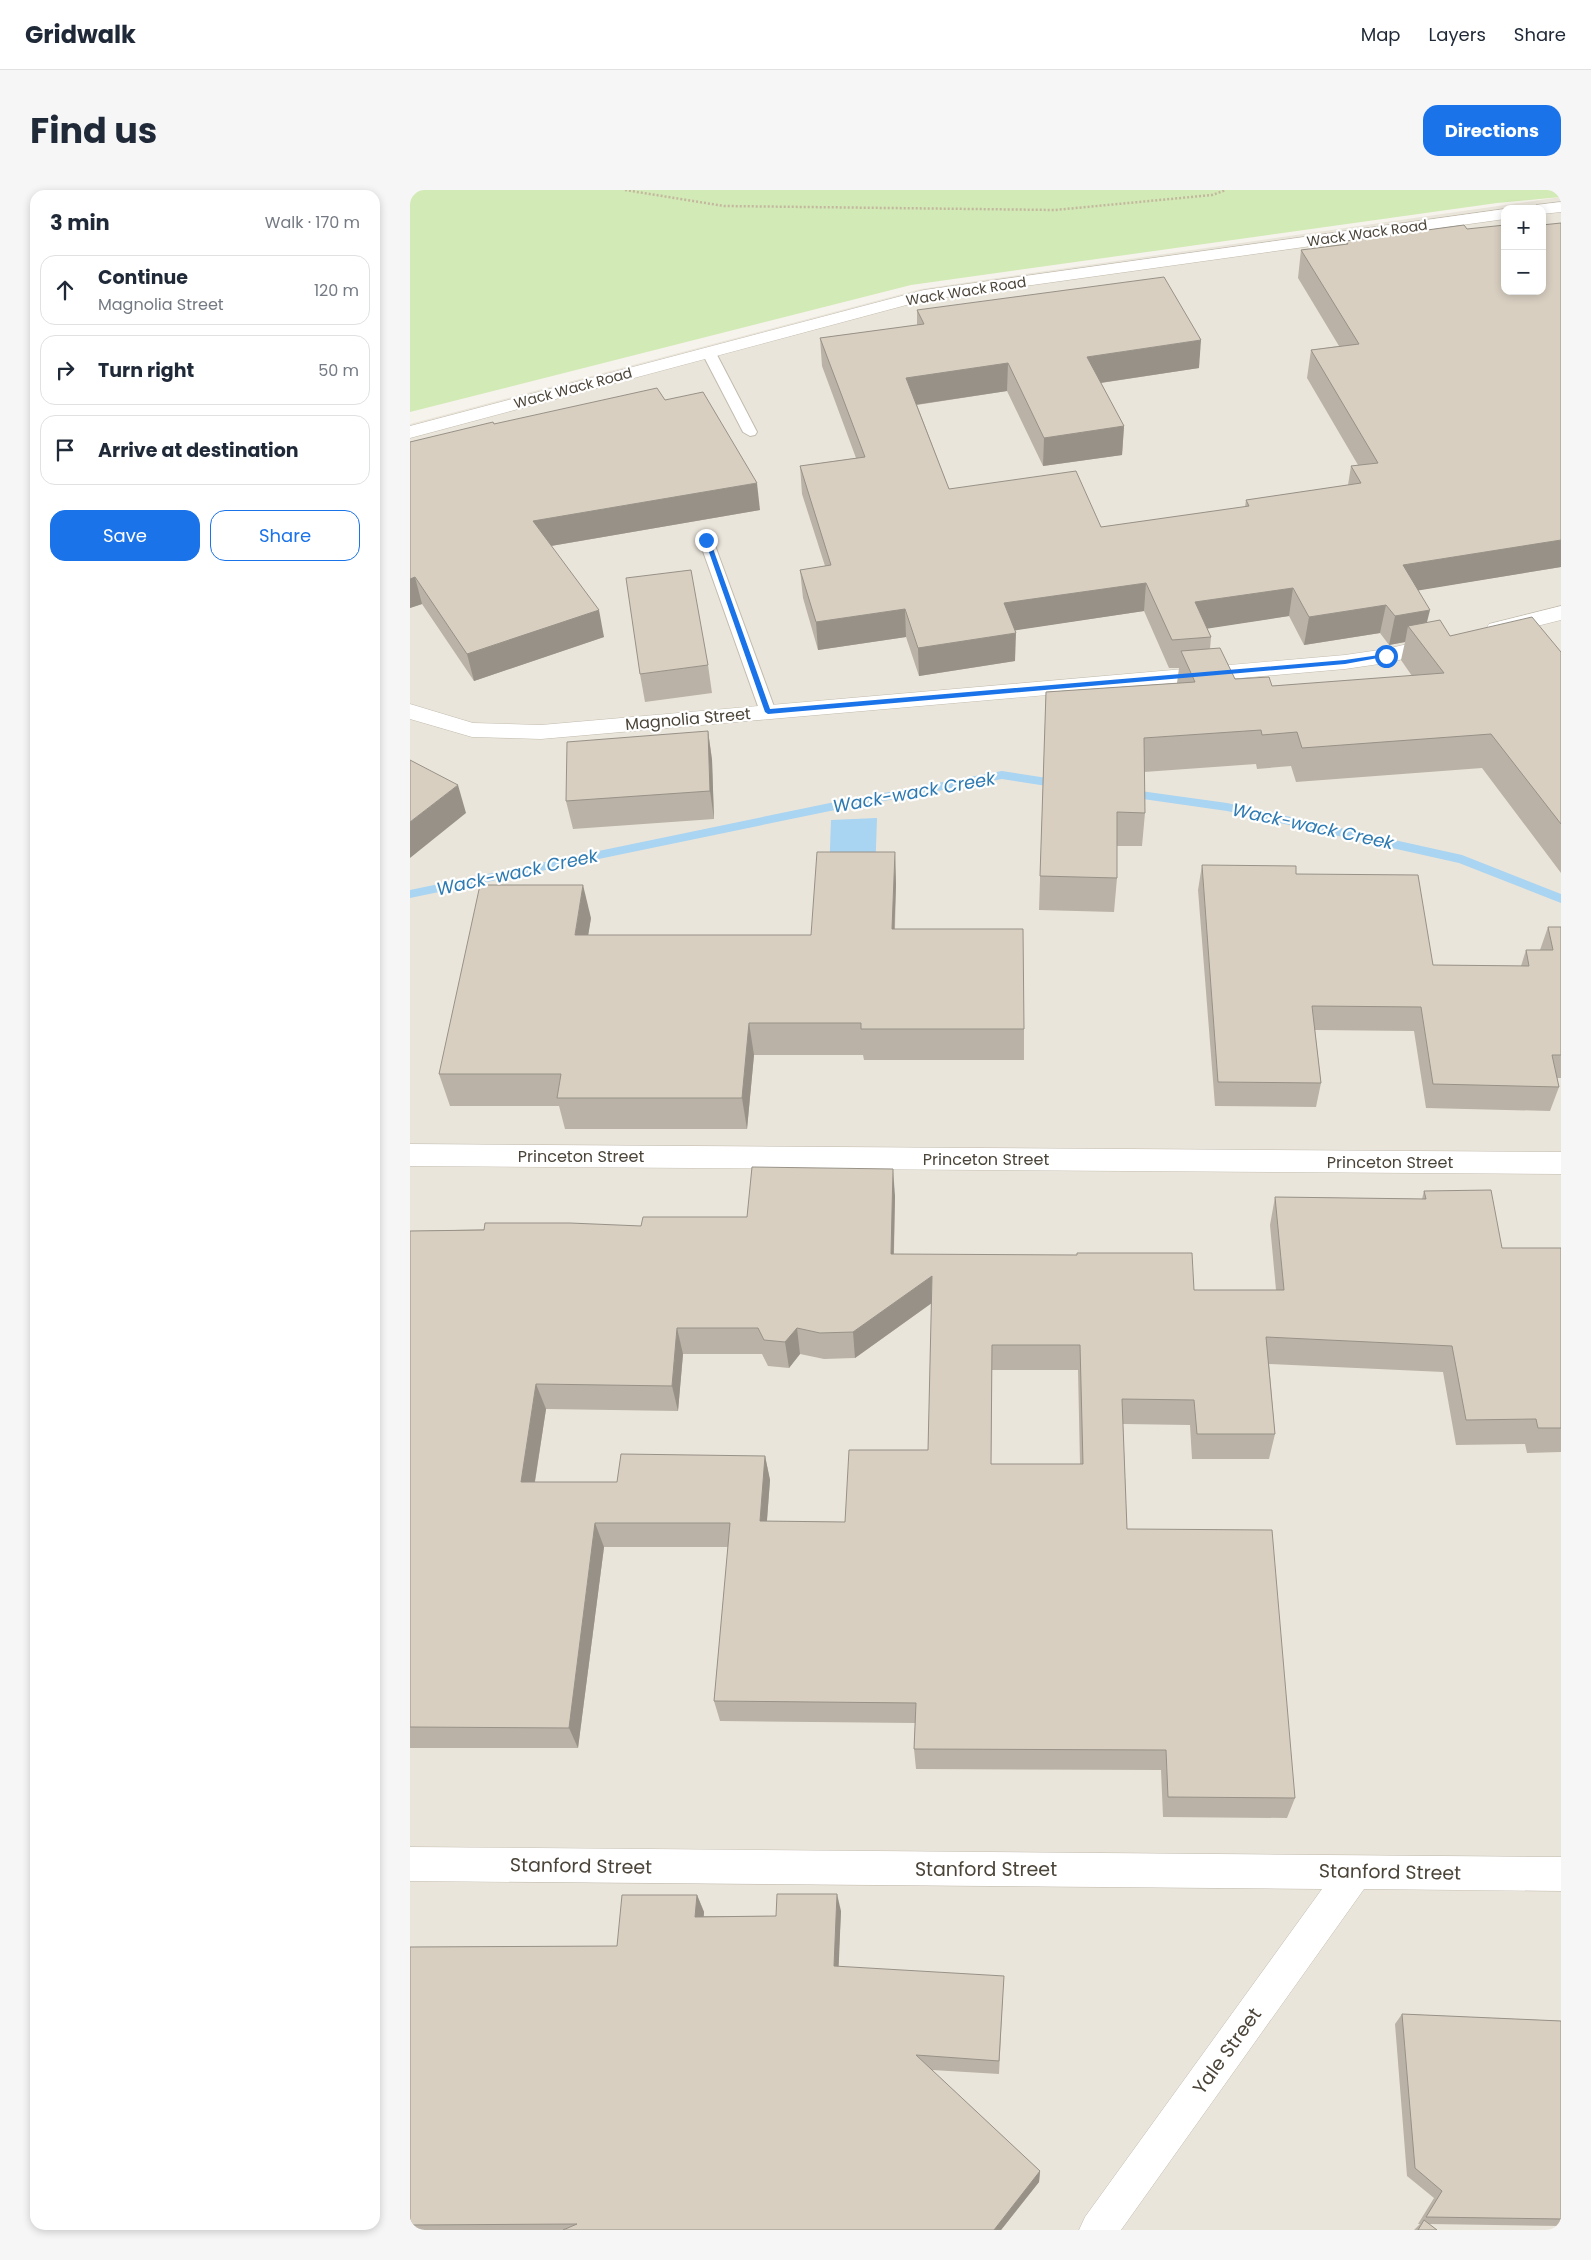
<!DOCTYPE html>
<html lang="en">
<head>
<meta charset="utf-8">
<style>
  body { margin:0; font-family:Poppins,sans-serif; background:#f6f6f7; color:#1f2937 }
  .controls { position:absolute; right:15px; top:15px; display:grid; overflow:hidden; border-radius:10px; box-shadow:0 2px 8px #0003 }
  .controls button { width:45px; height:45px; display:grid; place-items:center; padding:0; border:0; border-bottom:1px solid #e0e1e3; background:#fff; color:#1f2937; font:25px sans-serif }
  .stop { position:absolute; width:15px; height:15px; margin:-11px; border:4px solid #1a73e8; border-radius:50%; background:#fff }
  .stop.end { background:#1a73e8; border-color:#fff; box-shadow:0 1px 5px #0008 }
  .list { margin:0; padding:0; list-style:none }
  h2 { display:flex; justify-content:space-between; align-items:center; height:65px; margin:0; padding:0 20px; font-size:21px }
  h2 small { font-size:16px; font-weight:400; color:#747a83 }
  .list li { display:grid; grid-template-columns:32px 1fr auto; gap:15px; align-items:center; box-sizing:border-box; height:70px; margin:0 10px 10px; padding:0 10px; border:1px solid #e0e1e3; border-radius:15px }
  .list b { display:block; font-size:19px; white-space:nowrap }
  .list p { margin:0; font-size:16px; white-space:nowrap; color:#747a83 }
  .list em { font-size:16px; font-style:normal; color:#747a83 }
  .actions { display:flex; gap:10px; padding:15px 20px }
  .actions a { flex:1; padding:11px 0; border:1px solid #1a73e8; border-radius:15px; text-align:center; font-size:18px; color:#1a73e8 }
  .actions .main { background:#1a73e8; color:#fff }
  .icon { flex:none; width:28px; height:28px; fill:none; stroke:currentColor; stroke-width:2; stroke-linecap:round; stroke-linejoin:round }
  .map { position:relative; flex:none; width:1151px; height:2040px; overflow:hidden; border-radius:15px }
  header { display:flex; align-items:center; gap:30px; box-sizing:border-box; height:70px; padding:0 25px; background:#fff; border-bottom:1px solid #e0e1e3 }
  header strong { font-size:24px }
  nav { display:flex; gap:28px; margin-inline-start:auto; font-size:18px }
  .intro { display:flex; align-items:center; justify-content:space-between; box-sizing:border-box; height:120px; padding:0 30px }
  h1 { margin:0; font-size:35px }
  .button { padding:12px 22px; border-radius:15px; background:#1a73e8; color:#fff; font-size:18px; font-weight:700 }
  main { display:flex; gap:30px; padding:0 30px }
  aside { flex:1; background:#fff; border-radius:15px; box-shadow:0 2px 8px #0003 }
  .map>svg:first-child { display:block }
  .residential { fill:#eae5da; fill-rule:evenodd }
  .green { fill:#d2eab5 }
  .water { fill:#a9d4f2 }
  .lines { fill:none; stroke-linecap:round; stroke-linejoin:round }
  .stream { fill:#a9d4f2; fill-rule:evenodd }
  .lane-casing { stroke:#c2bbae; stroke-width:2 }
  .street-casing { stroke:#c2bbae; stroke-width:1 }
  .path { stroke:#c4b79f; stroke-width:2.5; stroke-dasharray:2 2; stroke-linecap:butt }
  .lane { fill:#fff; fill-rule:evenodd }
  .street { fill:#fff; fill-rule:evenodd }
  .wall { fill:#bab2a6; fill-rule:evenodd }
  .shaded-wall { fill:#979187 }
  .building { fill:#d8cfc1; stroke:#979187; fill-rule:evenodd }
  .route { fill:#1a73e8 }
  .labels { text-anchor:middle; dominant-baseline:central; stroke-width:4.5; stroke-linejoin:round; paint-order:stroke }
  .far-street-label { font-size:14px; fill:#4b4439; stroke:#fff }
  .street-label { font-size:16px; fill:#4b4439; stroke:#fff }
  .water-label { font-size:18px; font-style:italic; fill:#2e7ab2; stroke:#fff }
  .near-street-label { font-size:19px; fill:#4b4439; stroke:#fff }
</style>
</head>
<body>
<header>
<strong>Gridwalk</strong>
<nav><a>Map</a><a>Layers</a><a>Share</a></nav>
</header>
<div class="intro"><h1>Find us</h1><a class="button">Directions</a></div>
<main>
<aside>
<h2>3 min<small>Walk · 170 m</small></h2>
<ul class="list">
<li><svg class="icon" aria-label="ahead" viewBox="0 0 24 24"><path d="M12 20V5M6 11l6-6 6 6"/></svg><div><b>Continue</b><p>Magnolia Street</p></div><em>120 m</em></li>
<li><svg class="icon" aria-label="right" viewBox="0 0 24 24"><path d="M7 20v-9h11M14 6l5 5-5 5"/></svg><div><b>Turn right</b></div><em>50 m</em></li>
<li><svg class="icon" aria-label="arrive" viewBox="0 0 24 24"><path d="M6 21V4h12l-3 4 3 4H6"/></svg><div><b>Arrive at destination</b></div></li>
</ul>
<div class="actions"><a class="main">Save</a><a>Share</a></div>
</aside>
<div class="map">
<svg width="1151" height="2040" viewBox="0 0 1151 2040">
  <rect width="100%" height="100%" fill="#f6f3ec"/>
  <!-- residential -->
  <path class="residential" d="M1151,7V2040H0V234L511,99ZM1095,19H1132V101H1095Z"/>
  <!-- green -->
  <path class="green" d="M0,0H1151V7L1087,13L501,95L0,222Z"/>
  <!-- water -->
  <path class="water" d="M467,628L465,687H419L421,630Z"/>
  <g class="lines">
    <!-- stream -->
    <g class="stream">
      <path d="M592,581L650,590L656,594L650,598L592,589L420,621L0,708V700L420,613Z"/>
      <path d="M716,599L817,613L1052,665L1151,704V713L1049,673L817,621L712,606L710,603Z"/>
    </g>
    <defs>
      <g id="lane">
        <path d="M299,159L306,163L347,242L345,245L340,246L333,242L292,163Z"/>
        <path d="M296,345L301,347L303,350L366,522L364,526H352L350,522L289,350L291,347Z"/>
      </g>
      <g id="street">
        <path d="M1151,12V22L1132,24V19H1124L1126,15Z"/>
        <path d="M1095,19V29L515,110L0,248V236L514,100Z"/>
        <path d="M1151,416V430L1087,446L1079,444L1076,439L1079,434Z"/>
        <path d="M1028,447L1036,449L1039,454L1036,459L976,473L935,479L131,549L62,547L0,529V514L63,533L131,535L935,465L976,459Z"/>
        <path d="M0,954L1151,962V984L0,976Z"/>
        <path d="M0,1657L1151,1667V1701L954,1699L711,2040H669L675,2027L912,1699L0,1691Z"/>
      </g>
    </defs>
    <!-- lane casing -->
    <use href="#lane" class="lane-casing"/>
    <!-- street casing -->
    <use href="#street" class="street-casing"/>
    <!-- path -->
    <path class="path" d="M215,0L314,16L645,20L802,5L816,0"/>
    <!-- lane -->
    <use href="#lane" class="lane"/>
    <!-- street -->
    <use href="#street" class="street"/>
  </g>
  <!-- wall -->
  <g class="wall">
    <path d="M936,51L1151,377L1008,400L1017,432L1040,446L1151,462V683L1072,578L886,592L881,576L847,579L846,574L734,582L735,623L732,656H707V688L704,722L629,720L636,502L767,493L769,478H759L734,421L605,440V471L509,486L496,447L408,460L393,408L390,380L415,376L392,304L390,276L446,268L412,176L410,148L507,135V120L789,178L691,193L714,236L712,265L633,276L597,201L507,215L539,299L691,337L835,317L836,310L938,295L941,276L948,275L897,188L901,160L929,156L888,88L891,60L936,54ZM879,426L894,455L970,443L979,455L995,452L991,470L1002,486L862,496L825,489L800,459L801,447L797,438Z"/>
    <path d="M255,210L350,320L141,356L194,447L64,491L12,414L0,418V252L84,234Z"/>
    <path d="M298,475L302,503L235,512L230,484Z"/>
    <path d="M298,541L302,570L304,629L163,639L156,611Z"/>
    <path d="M485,662L486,695L485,739L614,839V870H454L453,865H344L337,939H155L149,916H40L29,884L181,728L178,745H401Z"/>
    <path d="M792,675L886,684L1023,775L1111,776L1116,760H1130L1138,737H1151V888H1147L1149,897L1140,921L1016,918L1004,841L905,840L911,893L906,917L805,916L788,700Z"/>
    <path d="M1014,1001L1092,1058H1151V1262L1117,1263L1115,1254L1046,1255L1033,1182L859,1174L865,1244L859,1269H782L780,1235L713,1234L717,1339L885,1608L877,1628L753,1627L751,1580L506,1579L504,1559L505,1533L310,1531L304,1511L318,1357H194L168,1558H0V1041L231,1036L337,1027L485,1006L484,1064L784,1100H866L860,1035L865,1007L1012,1009ZM522,1113L518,1260L435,1332L357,1331L360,1290L355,1266L207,1292H125L136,1219L268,1221L273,1164H352L358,1176L379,1178L390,1164L414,1169L445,1168ZM582,1180H668L670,1274H581Z"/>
    <path d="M287,1705L294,1722V1726H366L431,1721L428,1777L593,1802L589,1884L522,1880L630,1981L629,1992L591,2040H0V1757L207,1756Z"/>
    <path d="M992,1824L1151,1831V2036L1019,2034L1027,2040H1004L1010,2034H1008L1024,2008L997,1986L985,1834Z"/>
  </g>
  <!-- shaded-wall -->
  <g class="shaded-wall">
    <path d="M791,150L789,178L676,195L677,167Z"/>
    <path d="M598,173L597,201L497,216L496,188Z"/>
    <path d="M714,236L712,265L633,276L634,248Z"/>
    <path d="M347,293L350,320L129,358L123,331Z"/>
    <path d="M1151,350V377L987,404L993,375Z"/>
    <path d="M5,387L12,414L0,418V389Z"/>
    <path d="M736,393L734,421L594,442V413Z"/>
    <path d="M883,398L879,426L782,441L785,412Z"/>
    <path d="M976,415L970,443L894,455L899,427Z"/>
    <path d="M495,419L496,447L408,460L406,432Z"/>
    <path d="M189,420L194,447L64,491L57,464Z"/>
    <path d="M1020,420L1013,448L998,436L995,452L979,455L985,426Z"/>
    <path d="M606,443L605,471L509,486L508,458Z"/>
    <path d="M298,541L302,570L304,629L300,601Z"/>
    <path d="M48,595L56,623L0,668V632Z"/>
    <path d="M485,662L486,695L483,771L482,739Z"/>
    <path d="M173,695L181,728L173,777L165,745Z"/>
    <path d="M339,833L344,865L337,939L332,908Z"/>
    <path d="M483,979L485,1006L483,1091L481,1064Z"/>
    <path d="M522,1086L523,1112L445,1168L443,1142Z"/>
    <path d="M267,1138L273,1164L268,1221L262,1196Z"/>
    <path d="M387,1138L390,1164L379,1178L375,1152Z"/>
    <path d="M126,1194L136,1219L121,1316L111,1292Z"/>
    <path d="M355,1266L360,1290L355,1355L350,1331Z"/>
    <path d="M185,1333L194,1357L168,1558L159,1538Z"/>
    <path d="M427,1704L431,1721L428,1792L424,1776Z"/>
    <path d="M287,1705L294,1722L292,1743L285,1727Z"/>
    <path d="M630,1981L629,1992L591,2040H584Z"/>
  </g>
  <!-- building -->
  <g class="building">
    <path d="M1151,33V350L993,375L1020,420L985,426L976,415L899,427L883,398L785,412L801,447L762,450L736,393L594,413L606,443L508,458L495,419L406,432L390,380L421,375L390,276L455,267L410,148L514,134L507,120L754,87L791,150L677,167L714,236L634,248L598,173L496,188L539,299L666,281L691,337L839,316L836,310L951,293L941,276L968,273L901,160L949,154L891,60L938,54L936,51L1054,35L1057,39L1095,35V101H1132V35Z"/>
    <path d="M247,198L255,210L293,202L347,293L123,331L189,420L57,464L5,387L0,389V252L83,232L84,234Z"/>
    <path d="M281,380L298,475L230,484L216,388Z"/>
    <path d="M1122,427L1151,462V634L1081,544L892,558L887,542L852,545L851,540L734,548L735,623L707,622V688L630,686L636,502L785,492L771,461L810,458L825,489L859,487L862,496L1034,483L998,436L1030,430L1040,446Z"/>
    <path d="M298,541L300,601L156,611L157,552Z"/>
    <path d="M0,570L48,595L0,632Z"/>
    <path d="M407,662H485L482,739H613L614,839H451V833H339L332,908H147L151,884H29L70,695H173L165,745H401Z"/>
    <path d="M792,675L886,676V684L1008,685L1023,775L1119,776L1116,760H1143L1138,737H1151V865H1142L1149,897L1023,894L1011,817L902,816L911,893L808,892Z"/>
    <path d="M342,977L483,979L481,1064L667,1065V1063H782L784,1100H874L865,1007L1016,1009L1014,1001L1081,1000L1092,1058H1151V1238H1128L1126,1229L1056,1230L1042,1156L856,1147L865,1244H787L784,1210L712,1209L717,1339L862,1340L885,1608L758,1607L756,1560L504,1559L506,1513L304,1511L320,1333H185L159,1538L0,1537V1041L74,1040L75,1033H160L231,1036L233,1027H337ZM522,1086L518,1260H439L435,1332L350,1331L355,1266L211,1264L207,1292H111L126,1194L262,1196L267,1138H348L354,1150L375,1152L387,1138L410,1143L443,1142ZM582,1155H670L673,1274H581Z"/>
    <path d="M367,1704H427L424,1776L594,1786L589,1871L506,1865L630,1981L584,2040H153L167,2034L0,2035V1757L207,1756L212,1705H287L285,1727L366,1726Z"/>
    <path d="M992,1824L1151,1831V2029L1016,2027L1032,2001L1005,1978Z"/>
    <path d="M1014,2030L1027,2040H1008Z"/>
  </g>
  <!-- route -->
  <path class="route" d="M294,348L300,350L360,519L935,470L976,464L979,466L935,474L358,524L355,522Z"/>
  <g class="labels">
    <!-- far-street labels -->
    <g class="far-street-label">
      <text transform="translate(957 43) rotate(-8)">Wack Wack Road</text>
      <text transform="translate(556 101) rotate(-9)">Wack Wack Road</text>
      <text transform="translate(163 198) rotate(-15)">Wack Wack Road</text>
    </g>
    <!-- street labels -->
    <g class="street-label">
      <text transform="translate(278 529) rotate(-5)">Magnolia Street</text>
      <text x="171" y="966">Princeton Street</text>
      <text x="576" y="969">Princeton Street</text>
      <text x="980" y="972">Princeton Street</text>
    </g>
    <!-- water labels -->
    <g class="water-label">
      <text transform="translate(504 602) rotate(-10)">Wack-wack Creek</text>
      <text transform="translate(903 636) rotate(12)">Wack-wack Creek</text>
      <text transform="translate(107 682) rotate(-12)">Wack-wack Creek</text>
    </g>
    <!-- near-street labels -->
    <g class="near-street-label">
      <text transform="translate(171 1676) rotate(1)">Stanford Street</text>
      <text x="576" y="1679">Stanford Street</text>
      <text transform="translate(980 1682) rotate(1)">Stanford Street</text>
      <text transform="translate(817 1861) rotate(-54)">Yale Street</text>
    </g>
  </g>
</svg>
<div class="controls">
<button>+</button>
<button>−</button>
</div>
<div class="stop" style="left:976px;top:466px"></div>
<div class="stop end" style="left:296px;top:350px"></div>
</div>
</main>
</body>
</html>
